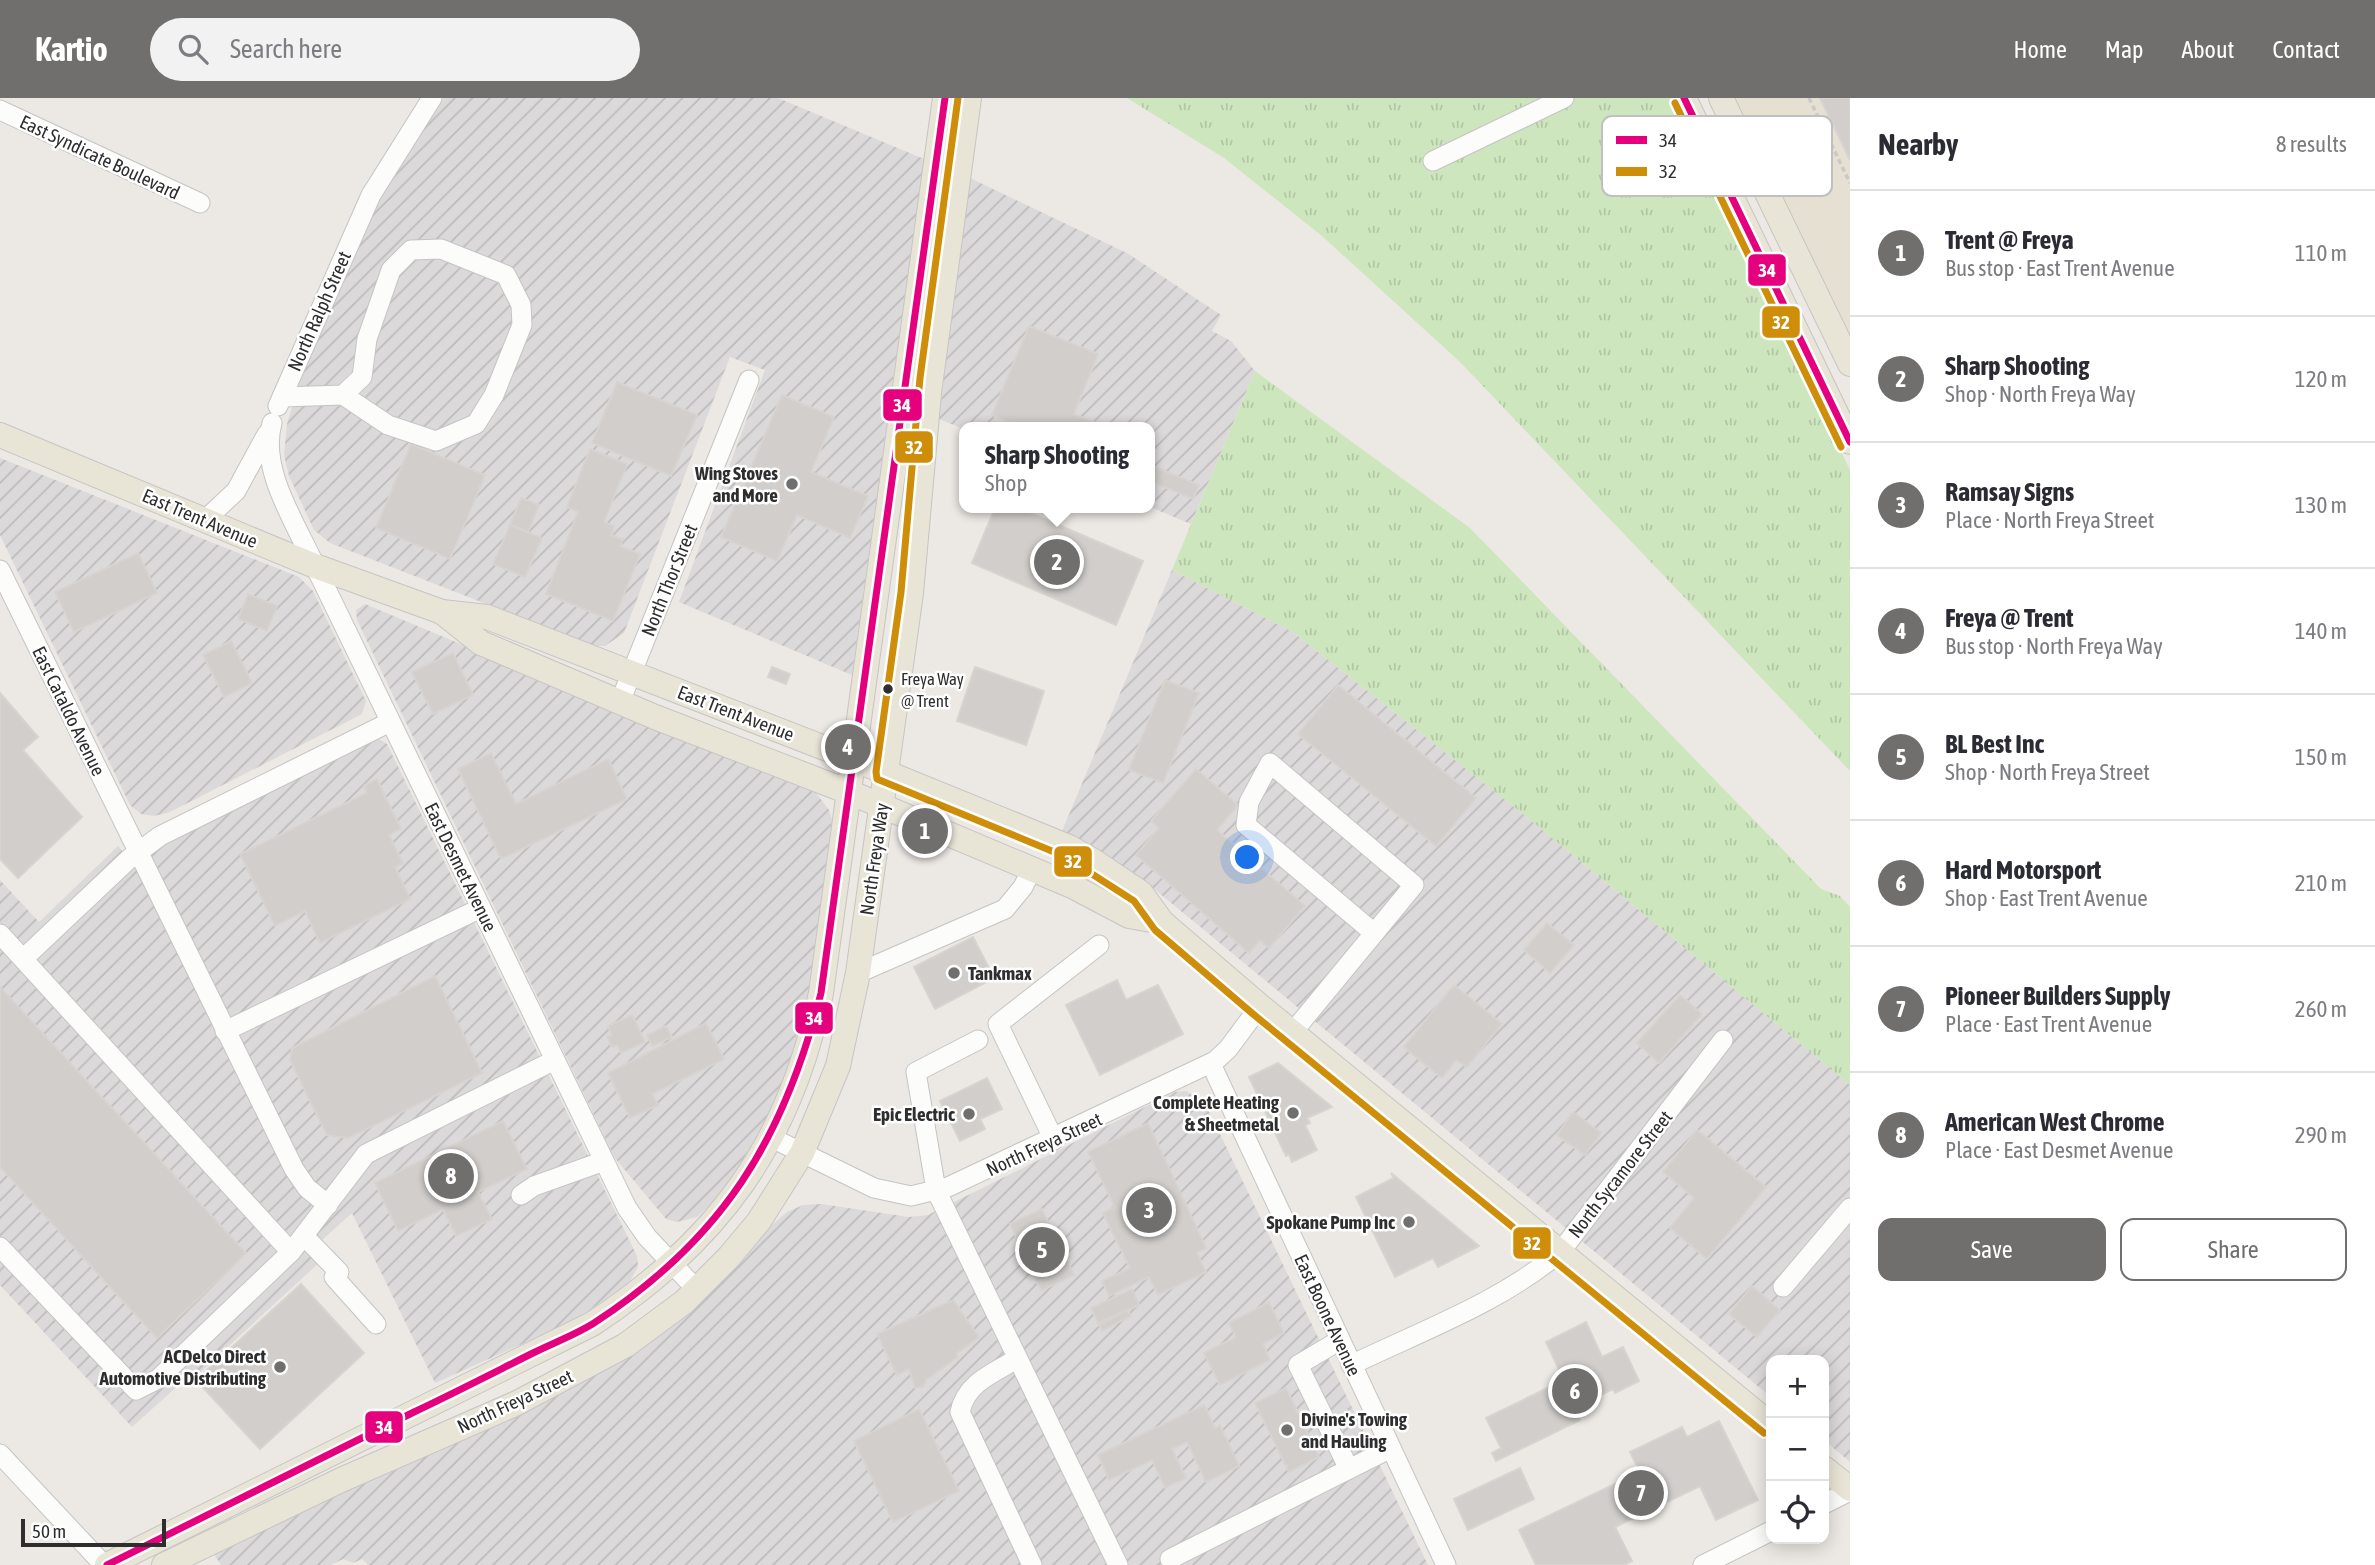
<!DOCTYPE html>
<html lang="en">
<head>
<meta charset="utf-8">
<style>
  body { margin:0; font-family:"Asap Condensed",sans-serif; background:#f2f2f3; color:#2b2b33 }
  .controls { position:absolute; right:21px; bottom:21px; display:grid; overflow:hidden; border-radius:14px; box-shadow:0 4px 18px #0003 }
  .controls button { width:63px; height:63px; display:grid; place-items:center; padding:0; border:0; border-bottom:2px solid #e1e1e2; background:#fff; color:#2b2b33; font:35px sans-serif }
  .scale { position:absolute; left:21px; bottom:18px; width:145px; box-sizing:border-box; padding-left:7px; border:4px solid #2e2e2e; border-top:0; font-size:19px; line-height:24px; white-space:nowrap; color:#2e2e2e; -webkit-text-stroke:5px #fff; paint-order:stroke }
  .you { position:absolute; left:1248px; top:760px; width:24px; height:24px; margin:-18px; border:5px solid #fff; border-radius:50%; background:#1a73e8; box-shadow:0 0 0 10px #1a73e833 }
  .badge { display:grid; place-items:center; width:46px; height:46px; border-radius:50%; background:#706f6e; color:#fff; font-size:23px; font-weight:700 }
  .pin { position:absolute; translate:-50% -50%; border:4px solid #fff; box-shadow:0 2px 7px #0006 }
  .popup { position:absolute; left:959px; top:324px; width:196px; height:91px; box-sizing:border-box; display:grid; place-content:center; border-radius:14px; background:#fff; filter:drop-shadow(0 2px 5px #0005); font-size:23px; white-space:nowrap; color:#7c7c81 }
  .popup b { font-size:26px; color:#2b2b33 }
  .popup::after { content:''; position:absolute; left:50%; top:100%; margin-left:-14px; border:14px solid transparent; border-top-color:#fff }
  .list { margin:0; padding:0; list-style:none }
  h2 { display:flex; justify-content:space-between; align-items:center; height:91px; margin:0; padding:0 28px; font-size:30px }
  h2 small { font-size:23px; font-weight:400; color:#7c7c81 }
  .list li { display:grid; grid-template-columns:46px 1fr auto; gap:21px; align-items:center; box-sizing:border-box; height:126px; padding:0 28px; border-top:2px solid #e1e1e2 }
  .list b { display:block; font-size:26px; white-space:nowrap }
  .list p { margin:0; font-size:23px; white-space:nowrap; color:#7c7c81 }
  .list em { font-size:23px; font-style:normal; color:#7c7c81 }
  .actions { display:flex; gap:14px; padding:21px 28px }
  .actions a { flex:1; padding:16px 0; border:2px solid #706f6e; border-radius:14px; text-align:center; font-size:24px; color:#706f6e }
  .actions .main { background:#706f6e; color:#fff }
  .icon { flex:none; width:38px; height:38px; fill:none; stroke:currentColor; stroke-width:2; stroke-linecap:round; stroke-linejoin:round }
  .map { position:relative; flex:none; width:1850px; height:1467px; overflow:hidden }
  header { display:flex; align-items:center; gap:42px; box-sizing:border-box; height:98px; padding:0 35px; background:#706f6e; color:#fff }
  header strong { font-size:33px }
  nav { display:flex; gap:38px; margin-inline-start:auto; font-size:24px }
  .search { width:490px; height:63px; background:#f2f2f3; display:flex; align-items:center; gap:18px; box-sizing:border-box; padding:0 24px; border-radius:38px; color:#7c7c81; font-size:26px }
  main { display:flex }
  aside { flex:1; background:#fff }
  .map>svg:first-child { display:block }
  .industrial { fill:url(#industrial-furrows) }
  .education { fill:#e6e0d3 }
  .grass { fill:url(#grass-tufts) }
  .building { fill:#d1cecb; stroke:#d7d4d0; stroke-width:2 }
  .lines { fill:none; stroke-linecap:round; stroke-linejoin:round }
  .minor-casing { stroke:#c5c4c5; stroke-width:21 }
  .major-casing { stroke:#c6c5c4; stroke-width:26 }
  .path { stroke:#c9c9c8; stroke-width:3.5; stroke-dasharray:5 3.5; stroke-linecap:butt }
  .minor { stroke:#fcfcfb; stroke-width:19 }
  .major { stroke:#e8e4d6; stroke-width:24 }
  .bus-1-casing { stroke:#fff; stroke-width:12 }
  .bus-2-casing { stroke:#fff; stroke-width:12 }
  .bus-1 { stroke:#e5007d; stroke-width:7 }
  .bus-2 { stroke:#cf8e09; stroke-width:7 }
  .poi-dot { fill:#706f6e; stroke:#fff; stroke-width:2.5 }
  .bus-dot { fill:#2e2e2e; stroke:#fff; stroke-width:2.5 }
  .labels { text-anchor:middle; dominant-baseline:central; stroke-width:5; stroke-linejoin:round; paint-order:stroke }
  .bus-label { font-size:17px; fill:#2e2e2e; stroke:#fff; text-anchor:start }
  .street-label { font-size:19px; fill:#2e2e2e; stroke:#fff }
  .poi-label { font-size:19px; font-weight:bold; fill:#2e2e2e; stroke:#fff; text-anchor:end }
  .key { fill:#fff; stroke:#c0c0c0; stroke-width:2 }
  .key-label { font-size:19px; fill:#2e2e2e }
  .line-badge { stroke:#fff; stroke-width:2.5 }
  .badge-label { font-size:19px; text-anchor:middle; font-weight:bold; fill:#fff }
</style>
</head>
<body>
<header>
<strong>Kartio</strong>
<div class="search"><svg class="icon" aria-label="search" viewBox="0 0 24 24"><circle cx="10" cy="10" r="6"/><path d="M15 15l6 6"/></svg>Search here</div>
<nav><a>Home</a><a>Map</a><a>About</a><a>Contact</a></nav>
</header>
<main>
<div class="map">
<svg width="1850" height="1467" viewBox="0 0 1850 1467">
  <defs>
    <pattern id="industrial-furrows" width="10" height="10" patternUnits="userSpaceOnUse" patternTransform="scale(1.75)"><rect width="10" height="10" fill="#dcd9db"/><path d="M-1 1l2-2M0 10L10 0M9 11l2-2" fill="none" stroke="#bdbbbc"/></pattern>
    <pattern id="grass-tufts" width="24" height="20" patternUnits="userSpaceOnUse" patternTransform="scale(1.75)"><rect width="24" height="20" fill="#cee6be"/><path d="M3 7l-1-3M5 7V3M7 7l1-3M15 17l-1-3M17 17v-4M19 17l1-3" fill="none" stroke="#b1c6a4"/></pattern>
  </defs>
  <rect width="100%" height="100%" fill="#ece8e4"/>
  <!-- industrial -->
  <g class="industrial">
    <path d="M444,0H778L924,61L852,577L679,504L765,272L730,259L624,535L605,548H594L330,445L314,432L289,378L284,357L287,326L299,286L355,151L393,75Z"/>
    <path d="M968,79L1127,155L1221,217L1212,233L1231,243L1255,273L1191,426L1150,409V329L964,331L939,321Z"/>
    <path d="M0,360L299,479L313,493L366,603L362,616L170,714L154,718L141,716L130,707L0,437Z"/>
    <path d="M1172,472L1293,534L1527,719L1850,987V1364L1824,1342V1262H1771V1299L1153,790L1062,733Z"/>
    <path d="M365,506L816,695L829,712L832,722L813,863L806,911L794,954L774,1005L746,1061L714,1103L697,1119L677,1124L666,1121L614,1059L357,522L356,512Z"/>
    <path d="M379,641L387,646L637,1158L638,1169L628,1186L586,1214L549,1234L435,1285L352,1115L311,1152L321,1163L194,1280L190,1277L132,1329L0,1187V782L39,824L118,748L123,754L366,642Z"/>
    <path d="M1186,993L1205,1005L1428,1467H368L362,1461L353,1465L343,1461L331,1467H221L212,1453L593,1278L787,1114L803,1107L821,1106L909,1119L928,1117L1175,994Z"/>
  </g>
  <!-- education -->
  <path class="education" d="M1734,0H1850V241Z"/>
  <!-- grass -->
  <g class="grass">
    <path d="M1127,0H1669L1850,372V673L1460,264L1322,138L1224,60Z"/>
    <path d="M1255,273L1470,430L1821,791L1840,798L1850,809V987L1527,719L1293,534L1172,472Z"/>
  </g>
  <!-- building -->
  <g class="building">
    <path d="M1820,0H1850V62Z"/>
    <path d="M1029,228L1098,256L1074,316L1105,329H1021L992,317Z"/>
    <path d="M617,284L697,317L671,378L592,345Z"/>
    <path d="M782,297L834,319L811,374L868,398L850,440L797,417L777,463L721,439Z"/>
    <path d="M411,346L485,377L450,461L376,430Z"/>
    <path d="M590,351L627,366L604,424L614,428L611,437L623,441L620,448L640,456L613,523L546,496L578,414L567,409Z"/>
    <path d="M1150,367L1199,387L1193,401L1150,383Z"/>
    <path d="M521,400L539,407L528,434L510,427Z"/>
    <path d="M995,410H1019L1143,463L1116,527L972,465Z"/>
    <path d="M510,427L542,440L525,479L493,466Z"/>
    <path d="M138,455L157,495L74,534L55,494Z"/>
    <path d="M248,496L277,508L267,533L238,521Z"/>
    <path d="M231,543L252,585L224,599L203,557Z"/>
    <path d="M453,555L473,597L433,616L412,574Z"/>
    <path d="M772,569L790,576L786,586L768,579Z"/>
    <path d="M975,569L1044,593L1026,647L957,623Z"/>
    <path d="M1165,582L1199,595L1163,685L1129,672Z"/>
    <path d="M1338,587L1476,700L1436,748L1298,636Z"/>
    <path d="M0,595L38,639L23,652L82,719L18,780L0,761Z"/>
    <path d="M491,655L516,706L608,661L627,701L501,761L458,671Z"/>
    <path d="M1196,671L1238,707L1217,732L1305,808L1269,850L1260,842L1249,855L1136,757L1159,730L1151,723Z"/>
    <path d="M377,681L401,731L389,737L403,765L395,769L410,801L320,845L305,813L275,828L240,756L367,695L364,688Z"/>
    <path d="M1547,825L1574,847L1550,875L1524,852Z"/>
    <path d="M973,839L994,880L935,911L914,869Z"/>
    <path d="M435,878L482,975L348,1040L327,1037L290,962L292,950Z"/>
    <path d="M1117,882L1126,902L1158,887L1183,936L1100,977L1066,907Z"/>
    <path d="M1454,887L1502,926L1467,969L1456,962L1442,980L1404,949Z"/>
    <path d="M0,889L246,1155L157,1240L0,1069Z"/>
    <path d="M1680,897L1702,916L1659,965L1637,945Z"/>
    <path d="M632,917L645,944L621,955L617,947L612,949L607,939L612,937L608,928Z"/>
    <path d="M706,925L724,961L652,996L658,1007L630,1020L608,975Z"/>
    <path d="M666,928L672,939L652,948L647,937Z"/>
    <path d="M1278,965L1332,1009L1307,1020L1310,1025L1305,1027L1317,1052L1292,1064L1289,1056L1286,1058L1249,979Z"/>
    <path d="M987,980L1002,1011L980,1021L985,1031L960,1043L940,1003Z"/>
    <path d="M1573,1014L1601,1035L1585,1057L1557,1037Z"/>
    <path d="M503,1023L527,1071L478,1094L492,1121L456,1138L443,1111L398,1133L375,1085Z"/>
    <path d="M1148,1025L1206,1150L1197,1155L1206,1174L1158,1197L1149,1179L1109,1198L1102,1183L1130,1170L1103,1115L1115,1109L1088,1054Z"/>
    <path d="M1697,1032L1766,1089L1707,1161L1670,1130L1694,1100L1663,1074Z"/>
    <path d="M1391,1075L1479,1148L1438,1169L1433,1160L1395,1179L1356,1099L1394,1080Z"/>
    <path d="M1042,1111L1074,1177L1041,1193L1010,1126Z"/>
    <path d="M301,1186L364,1255L260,1351L196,1282Z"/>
    <path d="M1752,1188L1780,1212L1757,1239L1729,1216Z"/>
    <path d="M1132,1191L1139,1207L1098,1225L1091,1210Z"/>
    <path d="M953,1202L979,1239L956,1256L958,1259L926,1282L923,1289L915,1290L909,1271L897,1277L877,1236Z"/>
    <path d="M1269,1204L1284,1235L1263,1246L1270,1262L1220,1287L1204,1255L1236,1239L1229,1225Z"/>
    <path d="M1127,1212L1131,1218L1102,1233L1099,1227Z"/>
    <path d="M1586,1224L1602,1259L1623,1249L1639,1283L1615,1295L1613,1291L1574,1310L1580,1322L1496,1363L1492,1355L1501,1350L1486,1320L1564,1282L1546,1244Z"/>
    <path d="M1286,1290L1319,1359L1289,1374L1255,1305Z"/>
    <path d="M1204,1307L1215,1330L1220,1327L1239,1368L1206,1384L1187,1344L1172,1351L1186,1380L1165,1390L1152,1362L1109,1382L1098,1357Z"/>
    <path d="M919,1311L959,1393L893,1424L854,1343Z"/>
    <path d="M1719,1323L1758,1402L1716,1422L1700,1388L1615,1429L1632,1463L1624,1467H1536L1519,1432L1640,1374L1630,1354L1682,1329L1687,1339Z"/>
    <path d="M1520,1370L1534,1401L1468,1432L1454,1401Z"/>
  </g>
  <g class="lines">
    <defs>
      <g id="minor">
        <path d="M0,12L200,105"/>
        <path d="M1433,63L1564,0"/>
        <path d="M282,299L343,297L388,327L436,343L476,326L494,297L522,227L521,207L506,177L441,151L411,152L391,172L367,241L362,279L343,297"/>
        <path d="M278,308L371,97L432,0"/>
        <path d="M272,325C259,372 296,425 315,468L627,1110L647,1139L697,1192"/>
        <path d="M205,422L236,393L267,336"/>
        <path d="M0,472L294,1071L307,1090L328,1107"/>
        <path d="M620,604L749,282"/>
        <path d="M0,836L291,1154"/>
        <path d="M23,861L129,761L160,738L390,624"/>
        <path d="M858,875L1005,811L1023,789L1032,771"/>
        <path d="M225,933L481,810"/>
        <path d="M1292,935L1414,787L1270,665L1249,704L1246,727L1374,835"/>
        <path d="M978,942L916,974L936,1092L1118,1467"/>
        <path d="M1211,966L1446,1467"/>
        <path d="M772,1040L874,1090L911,1098L948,1089L1215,963L1228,951L1260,908"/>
        <path d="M1054,1042L998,926L1099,847"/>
        <path d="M521,1097L534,1088L604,1063"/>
        <path d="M305,1139L339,1174L334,1179L376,1226"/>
        <path d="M0,1149L136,1292L158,1281L291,1154L366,1056L555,962"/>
        <path d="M1783,1189L1850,1110"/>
        <path d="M1340,1242L1298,1267L1349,1371"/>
        <path d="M1017,1261C993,1275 966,1285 960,1314L1032,1467"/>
        <path d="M1351,1267C1421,1233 1502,1204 1561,1153L1723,942"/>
        <path d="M0,1356L104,1467"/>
        <path d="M1824,1406L1850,1393"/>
        <path d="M1170,1461L1391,1350"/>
        <path d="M1703,1467L1771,1433"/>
      </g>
      <g id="major">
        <path d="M1684,0L1850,344"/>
        <path d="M1721,0L1850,266"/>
        <path d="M0,337L315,468L442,514L487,519L853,661L1069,749L1095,764L1141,795L1162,824L1260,908L1771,1327"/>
        <path d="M442,514L481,545L655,619L849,694L1072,788L1129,818L1162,824"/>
        <path d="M1824,1370L1850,1391"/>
        <path d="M107,1467L592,1226C719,1143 790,1044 821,895L945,0"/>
        <path d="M164,1467L341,1382L517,1305L626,1247L684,1204L729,1159L759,1123L802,1055L838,968L858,875L911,495L929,295L969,0"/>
      </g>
    </defs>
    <!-- minor casing -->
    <use href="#minor" class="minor-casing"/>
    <!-- major casing -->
    <use href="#major" class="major-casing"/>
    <!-- path -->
    <path class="path" d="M1809,0L1850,85"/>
    <!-- minor -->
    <use href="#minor" class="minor"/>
    <!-- major -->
    <use href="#major" class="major"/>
    <defs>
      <g id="bus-1">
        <path d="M1684,0L1850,344"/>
        <path d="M107,1467C209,1416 312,1365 414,1314C454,1295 493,1275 533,1255C553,1245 575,1237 594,1225C723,1141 784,1041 821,895L945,0"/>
      </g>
      <g id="bus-2">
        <path d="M958,0L920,280L901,494L876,674L877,681L1064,758L1134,803L1155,832L1253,916L1764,1335"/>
        <path d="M1675,5L1841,349"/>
      </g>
    </defs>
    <!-- bus-1 casing -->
    <use href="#bus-1" class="bus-1-casing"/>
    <!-- bus-2 casing -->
    <use href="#bus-2" class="bus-2-casing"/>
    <!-- bus-1 -->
    <use href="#bus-1" class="bus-1"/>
    <!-- bus-2 -->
    <use href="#bus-2" class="bus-2"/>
  </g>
  <!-- markers -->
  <g class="poi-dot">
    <circle cx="792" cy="386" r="7"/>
    <circle cx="954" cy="875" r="7"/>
    <circle cx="1293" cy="1015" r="7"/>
    <circle cx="969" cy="1016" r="7"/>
    <circle cx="1409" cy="1124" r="7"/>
    <circle cx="280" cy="1269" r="7"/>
    <circle cx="1287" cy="1332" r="7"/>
  </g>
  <circle class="bus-dot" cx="888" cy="591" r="6"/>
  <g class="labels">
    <!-- bus labels -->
    <g class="bus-label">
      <text x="901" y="581">Freya Way<tspan x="901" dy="22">@ Trent</tspan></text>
    </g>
    <!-- street labels -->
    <g class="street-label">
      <text transform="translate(100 59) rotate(25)">East Syndicate Boulevard</text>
      <text transform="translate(319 213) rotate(-66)">North Ralph Street</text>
      <text transform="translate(200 420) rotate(23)">East Trent Avenue</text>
      <text transform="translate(669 482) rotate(-68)">North Thor Street</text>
      <text transform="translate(69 613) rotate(64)">East Cataldo Avenue</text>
      <text transform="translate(736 615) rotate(21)">East Trent Avenue</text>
      <text transform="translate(874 761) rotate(-82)">North Freya Way</text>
      <text transform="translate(461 769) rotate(64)">East Desmet Avenue</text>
      <text transform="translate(1044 1046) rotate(-25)">North Freya Street</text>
      <text transform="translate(1620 1076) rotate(-52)">North Sycamore Street</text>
      <text transform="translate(1328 1217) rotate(65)">East Boone Avenue</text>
      <text transform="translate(515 1303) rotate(-25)">North Freya Street</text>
    </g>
    <!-- poi labels -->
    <g class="poi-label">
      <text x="778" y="375">Wing Stoves<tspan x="778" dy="22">and More</tspan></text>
      <text x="968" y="875" text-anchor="start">Tankmax</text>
      <text x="1279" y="1004">Complete Heating<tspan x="1279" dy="22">&amp; Sheetmetal</tspan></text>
      <text x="955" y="1016">Epic Electric</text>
      <text x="1395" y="1124">Spokane Pump Inc</text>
      <text x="266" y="1258">ACDelco Direct<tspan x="266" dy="22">Automotive Distributing</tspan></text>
      <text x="1301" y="1321" text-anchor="start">Divine's Towing<tspan x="1301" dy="22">and Hauling</tspan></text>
    </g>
  </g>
  <!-- legend -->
  <rect x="1602" y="18" width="230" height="80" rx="10" class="key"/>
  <rect x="1616" y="38" width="31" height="8" fill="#e5007d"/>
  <rect x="1616" y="69" width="31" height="9" fill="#cf8e09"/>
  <g class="key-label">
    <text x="1659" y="49">34</text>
    <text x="1659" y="80">32</text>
  </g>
  <g class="line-badge">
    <rect x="1747" y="155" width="40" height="34" rx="7" fill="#e5007d"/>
    <rect x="1761" y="207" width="40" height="34" rx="7" fill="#cf8e09"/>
    <rect x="882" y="290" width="41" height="34" rx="7" fill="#e5007d"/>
    <rect x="894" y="332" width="40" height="34" rx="7" fill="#cf8e09"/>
    <rect x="1053" y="747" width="40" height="33" rx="7" fill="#cf8e09"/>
    <rect x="794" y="903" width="40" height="34" rx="7" fill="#e5007d"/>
    <rect x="1512" y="1128" width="40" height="34" rx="7" fill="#cf8e09"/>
    <rect x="364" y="1312" width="40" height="34" rx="7" fill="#e5007d"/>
  </g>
  <g class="badge-label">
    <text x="1767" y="179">34</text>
    <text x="1781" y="231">32</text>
    <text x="902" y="314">34</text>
    <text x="914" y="356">32</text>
    <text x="1073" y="770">32</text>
    <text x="814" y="927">34</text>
    <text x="1532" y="1152">32</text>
    <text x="384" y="1336">34</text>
  </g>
</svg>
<div class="controls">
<button>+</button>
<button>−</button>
<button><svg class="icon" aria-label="locate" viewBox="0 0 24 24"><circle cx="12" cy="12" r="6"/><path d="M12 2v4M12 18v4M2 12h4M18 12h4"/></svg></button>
</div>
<div class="scale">50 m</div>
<div class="you"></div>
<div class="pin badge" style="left:925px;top:733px">1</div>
<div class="pin badge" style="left:1057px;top:464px">2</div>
<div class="popup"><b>Sharp Shooting</b>Shop</div>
<div class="pin badge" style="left:1149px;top:1112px">3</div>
<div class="pin badge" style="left:848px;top:649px">4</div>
<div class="pin badge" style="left:1042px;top:1152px">5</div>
<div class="pin badge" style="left:1575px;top:1293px">6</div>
<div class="pin badge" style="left:1641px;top:1395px">7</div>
<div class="pin badge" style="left:451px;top:1078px">8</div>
</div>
<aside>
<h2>Nearby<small>8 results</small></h2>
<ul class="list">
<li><span class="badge">1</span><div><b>Trent @ Freya</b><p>Bus stop · East Trent Avenue</p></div><em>110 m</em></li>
<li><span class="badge">2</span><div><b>Sharp Shooting</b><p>Shop · North Freya Way</p></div><em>120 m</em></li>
<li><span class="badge">3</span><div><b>Ramsay Signs</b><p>Place · North Freya Street</p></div><em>130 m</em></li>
<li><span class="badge">4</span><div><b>Freya @ Trent</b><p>Bus stop · North Freya Way</p></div><em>140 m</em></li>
<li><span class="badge">5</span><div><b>BL Best Inc</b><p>Shop · North Freya Street</p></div><em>150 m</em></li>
<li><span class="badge">6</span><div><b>Hard Motorsport</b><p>Shop · East Trent Avenue</p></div><em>210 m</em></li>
<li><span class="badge">7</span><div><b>Pioneer Builders Supply</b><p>Place · East Trent Avenue</p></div><em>260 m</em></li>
<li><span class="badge">8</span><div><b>American West Chrome</b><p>Place · East Desmet Avenue</p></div><em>290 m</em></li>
</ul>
<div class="actions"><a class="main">Save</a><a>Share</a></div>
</aside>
</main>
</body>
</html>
